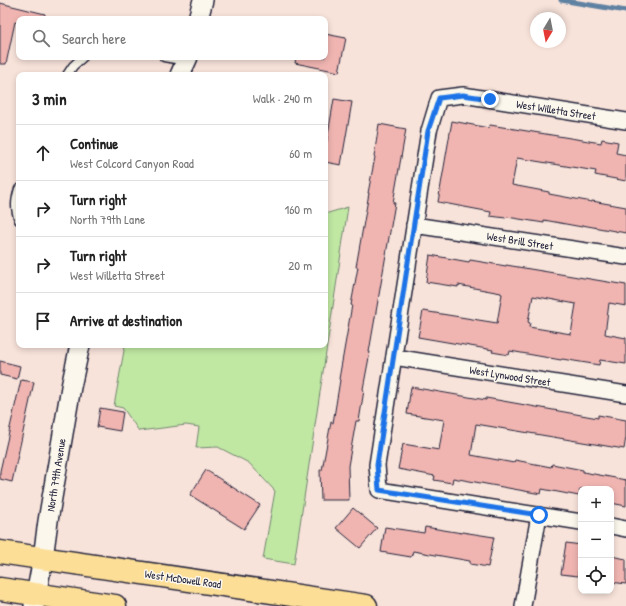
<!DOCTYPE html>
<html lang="en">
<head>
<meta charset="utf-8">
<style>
  body { margin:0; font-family:"Patrick Hand",sans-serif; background:#f6f6f6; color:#222 }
  .controls { position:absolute; right:12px; bottom:12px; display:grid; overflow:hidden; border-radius:8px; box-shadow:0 2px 6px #0003 }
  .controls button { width:36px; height:36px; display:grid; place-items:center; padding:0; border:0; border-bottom:1px solid #e0e0e0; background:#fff; color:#222; font:20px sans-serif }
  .compass { position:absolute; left:530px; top:12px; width:36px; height:36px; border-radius:50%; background:#fff; box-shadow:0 2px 6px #0003; rotate:190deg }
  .stop { position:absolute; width:12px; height:12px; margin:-9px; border:3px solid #1a73e8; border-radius:50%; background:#fff }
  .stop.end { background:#1a73e8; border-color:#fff; box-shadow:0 1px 4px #0008 }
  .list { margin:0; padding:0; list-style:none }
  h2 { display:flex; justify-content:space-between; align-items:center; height:52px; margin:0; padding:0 16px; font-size:17px }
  h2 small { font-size:13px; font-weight:400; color:#767676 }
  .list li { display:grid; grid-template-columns:26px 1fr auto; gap:12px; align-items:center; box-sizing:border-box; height:56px; padding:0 16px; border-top:1px solid #e0e0e0 }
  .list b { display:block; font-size:15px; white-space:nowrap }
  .list p { margin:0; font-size:13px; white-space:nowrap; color:#767676 }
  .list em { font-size:13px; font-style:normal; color:#767676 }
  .icon { flex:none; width:22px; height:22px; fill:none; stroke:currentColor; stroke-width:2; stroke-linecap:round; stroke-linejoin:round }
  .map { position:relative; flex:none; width:626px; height:606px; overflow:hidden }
  .search { position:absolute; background:#fff; box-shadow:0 2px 6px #0003; left:16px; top:16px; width:312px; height:44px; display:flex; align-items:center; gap:10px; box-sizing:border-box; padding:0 14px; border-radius:8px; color:#767676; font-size:15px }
  .panel { position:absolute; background:#fff; box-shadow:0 2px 6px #0003; left:16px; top:72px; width:312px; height:276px; border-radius:8px }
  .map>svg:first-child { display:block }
  .green { fill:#c0e8a3; stroke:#71856f }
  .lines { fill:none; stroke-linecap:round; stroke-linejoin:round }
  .stream { stroke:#5f81a2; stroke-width:5 }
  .building { fill:#f0b5b1; stroke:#22223b; fill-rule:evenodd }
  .service-casing { stroke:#22223b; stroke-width:11 }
  .minor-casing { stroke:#22223b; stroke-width:18 }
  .tertiary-casing { stroke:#22223b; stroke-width:22 }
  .primary-casing { stroke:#22223b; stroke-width:25 }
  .service { stroke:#fbf7ec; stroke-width:8 }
  .minor { stroke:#fbf7ec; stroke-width:15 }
  .tertiary { stroke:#fbf7ec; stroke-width:19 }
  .primary { stroke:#fcde96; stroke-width:22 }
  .route { stroke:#1a73e8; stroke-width:5 }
  .labels { text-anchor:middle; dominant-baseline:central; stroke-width:3; stroke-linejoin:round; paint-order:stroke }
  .street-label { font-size:11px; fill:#22223b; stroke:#fbf7ec }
</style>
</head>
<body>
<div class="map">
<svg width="626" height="606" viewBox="0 0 626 606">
  <rect width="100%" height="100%" fill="#f8e3da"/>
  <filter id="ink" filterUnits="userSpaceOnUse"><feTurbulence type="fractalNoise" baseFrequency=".025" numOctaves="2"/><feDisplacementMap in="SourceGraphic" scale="8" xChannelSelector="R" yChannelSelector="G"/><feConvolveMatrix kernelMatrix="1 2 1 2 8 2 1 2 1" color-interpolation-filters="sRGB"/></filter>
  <g filter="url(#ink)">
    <!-- green -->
    <path class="green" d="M348,207L294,564L263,559L275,491L249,463L218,447L196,448L199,427L186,425L139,431L123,408L114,406L125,345H325V214Z"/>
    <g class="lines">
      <!-- stream -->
      <path class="stream" d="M561,0L626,11"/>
    </g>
    <!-- building -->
    <g class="building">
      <path d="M0,3L45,14L44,19H19V23L15,22L6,64H0Z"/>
      <path d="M325,34L346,38L339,72L295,63L296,57H325Z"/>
      <path d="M334,99L352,102L341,165L325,162V152Z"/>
      <path d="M452,121L489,128L490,125L601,143L602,139L618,142L616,153L626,155V181L595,175L596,171L517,158L512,185L549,192V194L592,202V201L626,207V233L582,225V227L544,220V223L507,217L506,218L490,216L491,212L438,202Z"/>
      <path d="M379,124L406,129L393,203H395L369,352H370L363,389L364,390L359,421H356L348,466L349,500H321L320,470H322L331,422L333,423L340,380L339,379L352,305H351L358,267H356L369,193H368L375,157L374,156Z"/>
      <path d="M430,255L469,262L470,260L506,266V265L626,285V306L609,303L605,334L626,338V364L600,360L599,365L562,359L561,360L510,351L509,355L492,352L493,350L418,337L423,311L497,323L502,294H501V293L458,285V287L426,282ZM533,296L576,304L571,334L529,327L530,323L528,322Z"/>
      <path d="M0,361L20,366L17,379L0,375Z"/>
      <path d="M21,380L34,382L12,482L0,479V471Z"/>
      <path d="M411,387L486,400V398L598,418V415L626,420V437L624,449L476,424L471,455L514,463L515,460L551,467L552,464L583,470V472L626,480V506L611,503V489H580L579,496L542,489L541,494L453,478L452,483L434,480L435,476L398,469L403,444L439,450L444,420L407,414Z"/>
      <path d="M100,408L123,412L120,431L97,427Z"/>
      <path d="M206,470L260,505L244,529L190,495Z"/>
      <path d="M353,508L377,528L360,548L336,528Z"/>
      <path d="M385,527L424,533L425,527L462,533V532L494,537L488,567L470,564V561L413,551L411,557L381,552Z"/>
      <path d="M566,543L581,545V571H578V576L561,574Z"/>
      <path d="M611,556L626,559V584L611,582Z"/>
    </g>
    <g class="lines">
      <defs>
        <g id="service">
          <path d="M164,57L187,61"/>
          <path d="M67,75L73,66L83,57"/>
          <path d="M19,189C15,202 15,208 19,220"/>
        </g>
        <g id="minor">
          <path d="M414,225L626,257"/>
          <path d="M394,357L626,394"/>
          <path d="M581,522L379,490L377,465L429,131L439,98L463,95L626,121"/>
          <path d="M611,526L626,529"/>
          <path d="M523,606L539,515"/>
        </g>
        <g id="tertiary">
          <path d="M198,19L203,0"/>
          <path d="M180,75L188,57"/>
          <path d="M34,606L43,558L48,521L71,387L80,345"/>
        </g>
        <g id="primary">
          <path d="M0,552L366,606"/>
          <path d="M0,589L115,606"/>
        </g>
      </defs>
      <!-- service casing -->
      <use href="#service" class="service-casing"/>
      <!-- minor casing -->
      <use href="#minor" class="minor-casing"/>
      <!-- tertiary casing -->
      <use href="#tertiary" class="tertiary-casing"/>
      <!-- primary casing -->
      <use href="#primary" class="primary-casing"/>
      <!-- service -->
      <use href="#service" class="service"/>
      <!-- minor -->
      <use href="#minor" class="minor"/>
      <!-- tertiary -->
      <use href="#tertiary" class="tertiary"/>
      <!-- primary -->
      <use href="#primary" class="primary"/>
    </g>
  </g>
  <g class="lines" filter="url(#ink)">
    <!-- route -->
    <path class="route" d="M490,99L463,95L439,98L428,131L377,465L379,490L539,515"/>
  </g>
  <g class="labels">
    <!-- street labels -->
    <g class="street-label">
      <text transform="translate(556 110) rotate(9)">West Willetta Street</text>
      <text transform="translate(520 241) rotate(9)">West Brill Street</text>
      <text transform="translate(510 376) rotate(9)">West Lynwood Street</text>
      <text transform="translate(56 475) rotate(-81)">North 79th Avenue</text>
      <text transform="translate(183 579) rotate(8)">West McDowell Road</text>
    </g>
  </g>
</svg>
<div class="controls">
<button>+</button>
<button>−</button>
<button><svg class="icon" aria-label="locate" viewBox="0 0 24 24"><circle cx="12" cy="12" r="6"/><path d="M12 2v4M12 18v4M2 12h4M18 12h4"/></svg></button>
</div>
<svg class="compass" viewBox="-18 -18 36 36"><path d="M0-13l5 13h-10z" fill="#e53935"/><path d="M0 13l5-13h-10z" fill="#767676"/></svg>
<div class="stop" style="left:539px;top:515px"></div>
<div class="stop end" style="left:490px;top:99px"></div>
<div class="search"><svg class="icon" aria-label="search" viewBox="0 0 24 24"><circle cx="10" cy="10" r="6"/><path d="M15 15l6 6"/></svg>Search here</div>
<section class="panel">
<h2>3 min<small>Walk · 240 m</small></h2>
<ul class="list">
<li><svg class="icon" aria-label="ahead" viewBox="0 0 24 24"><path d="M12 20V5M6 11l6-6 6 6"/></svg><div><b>Continue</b><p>West Colcord Canyon Road</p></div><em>60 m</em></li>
<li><svg class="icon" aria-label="right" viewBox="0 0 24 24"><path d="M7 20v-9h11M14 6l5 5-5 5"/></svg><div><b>Turn right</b><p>North 79th Lane</p></div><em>160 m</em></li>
<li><svg class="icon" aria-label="right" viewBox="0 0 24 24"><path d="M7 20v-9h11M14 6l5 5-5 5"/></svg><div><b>Turn right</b><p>West Willetta Street</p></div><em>20 m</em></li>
<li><svg class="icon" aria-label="arrive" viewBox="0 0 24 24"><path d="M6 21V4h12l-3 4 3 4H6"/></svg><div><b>Arrive at destination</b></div></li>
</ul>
</section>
</div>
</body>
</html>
